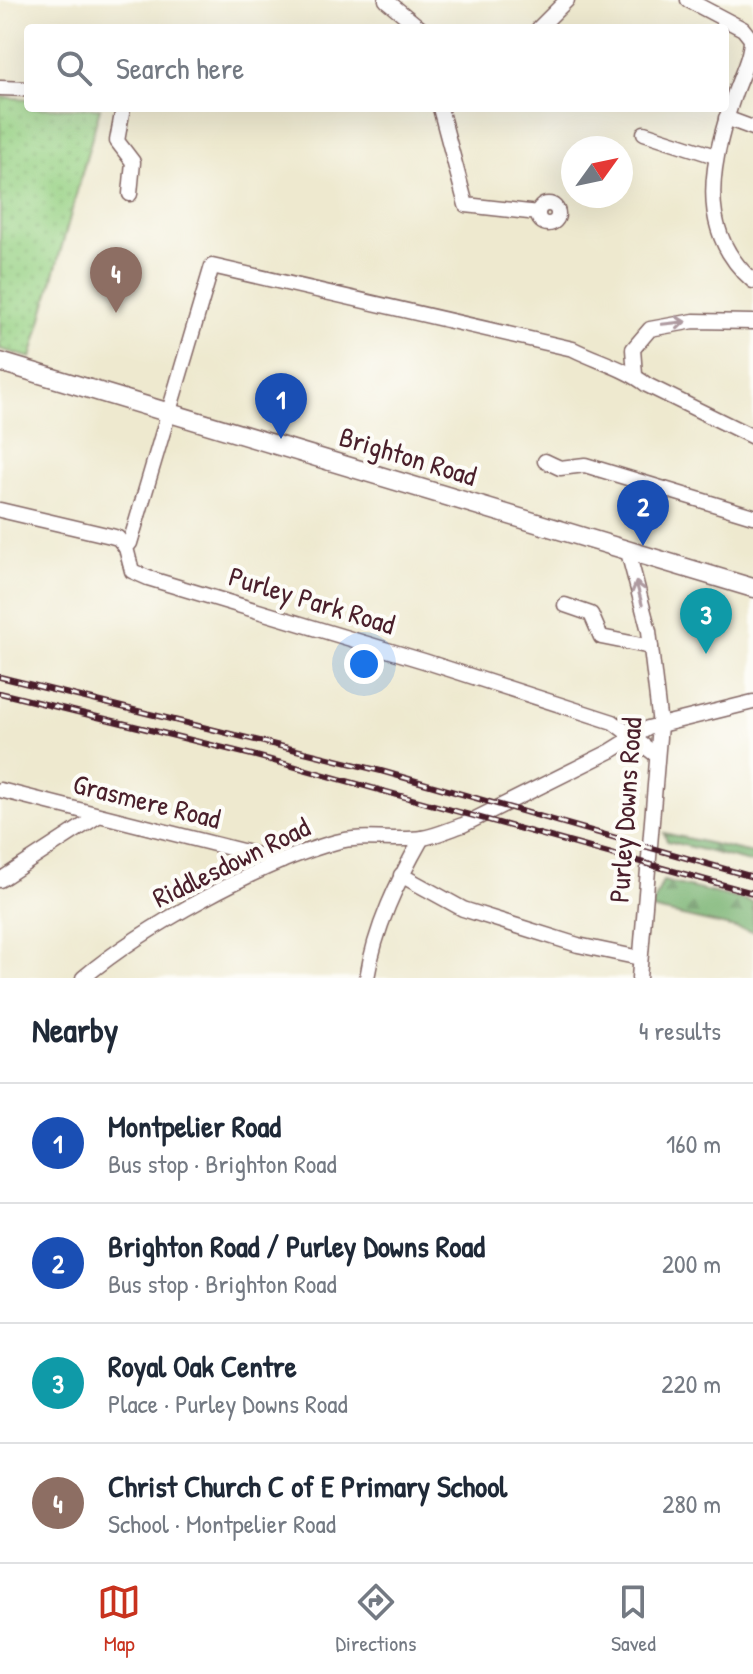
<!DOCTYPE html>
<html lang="en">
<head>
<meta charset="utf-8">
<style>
  body { margin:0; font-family:"Patrick Hand",sans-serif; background:#f6f6f7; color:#1f2937 }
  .compass { position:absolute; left:561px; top:136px; width:72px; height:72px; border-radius:50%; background:#fff; box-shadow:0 8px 32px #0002; rotate:57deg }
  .you { position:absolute; left:364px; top:664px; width:28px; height:28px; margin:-20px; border:6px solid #fff; border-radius:50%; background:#1a73e8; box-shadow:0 0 0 12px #1a73e833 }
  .badge { display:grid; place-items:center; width:52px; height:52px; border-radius:50%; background:#c8321e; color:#fff; font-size:26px; font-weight:700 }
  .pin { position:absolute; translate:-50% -66px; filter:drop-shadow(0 2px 4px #0008) }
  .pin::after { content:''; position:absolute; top:42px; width:28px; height:24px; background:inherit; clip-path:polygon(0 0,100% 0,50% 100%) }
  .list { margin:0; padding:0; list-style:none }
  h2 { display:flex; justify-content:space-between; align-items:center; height:104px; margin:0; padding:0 32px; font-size:34px }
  h2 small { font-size:26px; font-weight:400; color:#747a83 }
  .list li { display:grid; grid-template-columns:52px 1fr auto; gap:24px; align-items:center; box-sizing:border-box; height:120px; padding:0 32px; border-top:2px solid #e0e1e3 }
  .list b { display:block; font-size:30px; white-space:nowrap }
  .list p { margin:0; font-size:26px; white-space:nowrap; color:#747a83 }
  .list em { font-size:26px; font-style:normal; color:#747a83 }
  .icon { flex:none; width:44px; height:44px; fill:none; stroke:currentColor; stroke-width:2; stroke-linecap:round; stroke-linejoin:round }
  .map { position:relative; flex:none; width:753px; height:978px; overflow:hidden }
  .search { position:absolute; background:#fff; box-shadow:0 8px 32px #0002; left:24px; right:24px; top:24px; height:88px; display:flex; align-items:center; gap:20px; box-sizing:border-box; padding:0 28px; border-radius:8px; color:#747a83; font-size:30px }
  .sheet { height:584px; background:#fff }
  nav { display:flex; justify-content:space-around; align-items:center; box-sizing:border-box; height:112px; border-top:2px solid #e0e1e3; background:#fff; font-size:22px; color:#747a83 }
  nav a { display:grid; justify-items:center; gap:4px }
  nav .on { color:#c8321e }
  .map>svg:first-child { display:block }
  .forest { fill:url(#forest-firs); stroke:#62694e; stroke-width:2 }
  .park { fill:url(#park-dots); stroke:#707858; stroke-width:2 }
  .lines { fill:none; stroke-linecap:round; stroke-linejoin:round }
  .minor-casing { stroke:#836664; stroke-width:17 }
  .major-casing { stroke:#836664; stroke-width:21 }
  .minor { stroke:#fff; stroke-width:14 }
  .major { stroke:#fff; stroke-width:18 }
  .rail-casing { stroke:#4a1f2b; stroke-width:6 }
  .rail { stroke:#fdfcf7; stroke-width:3; stroke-dasharray:9; stroke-linecap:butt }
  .oneway { stroke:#ae9aa0 }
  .labels { text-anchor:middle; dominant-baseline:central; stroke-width:8; stroke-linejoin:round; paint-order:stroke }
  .street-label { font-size:28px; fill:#4a1f2b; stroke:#fdfcf7 }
</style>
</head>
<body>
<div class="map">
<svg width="753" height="978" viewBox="0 0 753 978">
  <defs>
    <pattern id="forest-firs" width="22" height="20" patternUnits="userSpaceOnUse" patternTransform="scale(2)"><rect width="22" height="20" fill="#79b372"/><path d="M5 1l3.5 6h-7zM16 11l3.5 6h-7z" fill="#65915e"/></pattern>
    <pattern id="park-dots" width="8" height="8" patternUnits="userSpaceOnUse" patternTransform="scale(2)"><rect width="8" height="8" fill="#97d184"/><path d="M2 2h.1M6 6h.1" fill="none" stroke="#84b372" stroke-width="1.8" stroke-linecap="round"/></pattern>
  </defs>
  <rect width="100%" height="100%" fill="#fdfcf7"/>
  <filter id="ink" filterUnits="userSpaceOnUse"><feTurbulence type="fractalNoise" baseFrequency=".0125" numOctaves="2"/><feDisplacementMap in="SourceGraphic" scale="16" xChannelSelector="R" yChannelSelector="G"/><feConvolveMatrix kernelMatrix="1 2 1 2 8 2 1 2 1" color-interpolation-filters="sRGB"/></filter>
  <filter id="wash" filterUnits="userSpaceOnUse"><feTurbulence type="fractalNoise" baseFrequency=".006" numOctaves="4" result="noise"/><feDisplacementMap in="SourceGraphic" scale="32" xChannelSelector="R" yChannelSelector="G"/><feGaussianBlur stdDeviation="1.8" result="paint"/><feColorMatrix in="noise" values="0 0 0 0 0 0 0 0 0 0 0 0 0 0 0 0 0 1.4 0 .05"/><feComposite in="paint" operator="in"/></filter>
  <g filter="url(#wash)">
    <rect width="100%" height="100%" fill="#eee9cf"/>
    <!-- forest -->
    <g class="forest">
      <path d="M664,833L753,853V863L667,841Z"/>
      <path d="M663,881L753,902V932L651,909Z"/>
    </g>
    <!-- park -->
    <path class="park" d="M0,97L28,99V108H100L31,358L0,349Z"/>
  </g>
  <g filter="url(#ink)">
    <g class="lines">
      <defs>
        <g id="minor">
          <path d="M386,0L420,28"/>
          <path d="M688,0L743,29L751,39C751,56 741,75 735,92C713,157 693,229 753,281"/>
          <path d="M539,28L567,0"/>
          <path d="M0,88L28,89"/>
          <path d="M123,108L117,141L133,162L130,194"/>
          <path d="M440,108L466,205L538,213"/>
          <path d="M726,118L753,128"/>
          <path d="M644,133L715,156"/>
          <circle cx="548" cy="214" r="10"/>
          <path d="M635,375L633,349L650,329L694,321L753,322"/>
          <path d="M545,461L560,468L585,465L753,516"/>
          <path d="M0,510L111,536L118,538L126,548"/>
          <path d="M628,552L649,631L660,725L639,978"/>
          <path d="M565,605L591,614L601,637L651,647"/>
          <path d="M656,755L613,722L424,661L148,578L132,571L126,548L130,543L212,266L573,349C597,361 627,369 647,385L753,437"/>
          <path d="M0,790L282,861"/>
          <path d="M401,875L463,909L578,945L640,958"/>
          <path d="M0,880L98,816"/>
          <path d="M83,978C144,927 259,863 336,842C363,834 394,842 422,838C436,836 450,829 463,825L611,751L648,728L753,702"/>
          <path d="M367,978C375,928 397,882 422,838"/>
        </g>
        <path id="major" d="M0,362L753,588"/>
      </defs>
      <!-- minor casing -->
      <use href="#minor" class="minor-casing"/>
      <!-- major casing -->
      <use href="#major" class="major-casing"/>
      <!-- minor -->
      <use href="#minor" class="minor"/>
      <!-- major -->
      <use href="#major" class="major"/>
      <defs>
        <g id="rail">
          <path d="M0,677L381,771L753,877"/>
          <path d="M0,693L256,756L753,893"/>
        </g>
      </defs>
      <!-- rail casing -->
      <use href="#rail" class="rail-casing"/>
      <!-- rail -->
      <use href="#rail" class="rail"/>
    </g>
    <!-- one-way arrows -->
    <defs><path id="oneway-shaft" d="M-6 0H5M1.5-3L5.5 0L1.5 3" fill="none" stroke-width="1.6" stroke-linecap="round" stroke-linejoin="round" transform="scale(2)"/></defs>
    <g class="oneway">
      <use href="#oneway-shaft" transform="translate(674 323) rotate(-6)"/>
      <use href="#oneway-shaft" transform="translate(639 593) rotate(-105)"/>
    </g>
  </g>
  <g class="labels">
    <!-- street labels -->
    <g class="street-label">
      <text transform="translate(408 456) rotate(17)">Brighton Road</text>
      <text transform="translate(312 600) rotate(17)">Purley Park Road</text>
      <text transform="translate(147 801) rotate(14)">Grasmere Road</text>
      <text transform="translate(625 810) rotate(-86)">Purley Downs Road</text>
      <text transform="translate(231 862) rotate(-26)">Riddlesdown Road</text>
    </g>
  </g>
</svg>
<svg class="compass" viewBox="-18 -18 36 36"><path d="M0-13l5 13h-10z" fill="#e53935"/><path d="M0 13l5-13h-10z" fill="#747a83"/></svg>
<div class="you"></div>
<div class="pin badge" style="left:281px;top:439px;background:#1a4fb4">1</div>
<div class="pin badge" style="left:643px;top:546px;background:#1a4fb4">2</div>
<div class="pin badge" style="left:706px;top:654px;background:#0f9aa8">3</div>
<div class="pin badge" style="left:116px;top:313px;background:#8d6e63">4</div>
<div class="search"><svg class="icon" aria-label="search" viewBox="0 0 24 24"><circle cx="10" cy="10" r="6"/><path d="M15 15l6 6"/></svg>Search here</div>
</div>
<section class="sheet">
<h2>Nearby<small>4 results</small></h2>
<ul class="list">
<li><span class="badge" style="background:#1a4fb4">1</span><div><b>Montpelier Road</b><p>Bus stop · Brighton Road</p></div><em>160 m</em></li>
<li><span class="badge" style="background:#1a4fb4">2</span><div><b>Brighton Road / Purley Downs Road</b><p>Bus stop · Brighton Road</p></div><em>200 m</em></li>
<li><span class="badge" style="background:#0f9aa8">3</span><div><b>Royal Oak Centre</b><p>Place · Purley Downs Road</p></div><em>220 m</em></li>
<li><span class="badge" style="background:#8d6e63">4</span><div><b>Christ Church C of E Primary School</b><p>School · Montpelier Road</p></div><em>280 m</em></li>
</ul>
</section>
<nav>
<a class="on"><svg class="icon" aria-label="map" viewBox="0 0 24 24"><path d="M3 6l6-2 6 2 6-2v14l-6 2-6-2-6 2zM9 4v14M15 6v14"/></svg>Map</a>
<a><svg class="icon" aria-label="directions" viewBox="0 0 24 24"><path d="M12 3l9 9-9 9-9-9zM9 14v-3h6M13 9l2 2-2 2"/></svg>Directions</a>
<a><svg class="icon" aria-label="saved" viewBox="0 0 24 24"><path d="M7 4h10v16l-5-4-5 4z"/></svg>Saved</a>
</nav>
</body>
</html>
